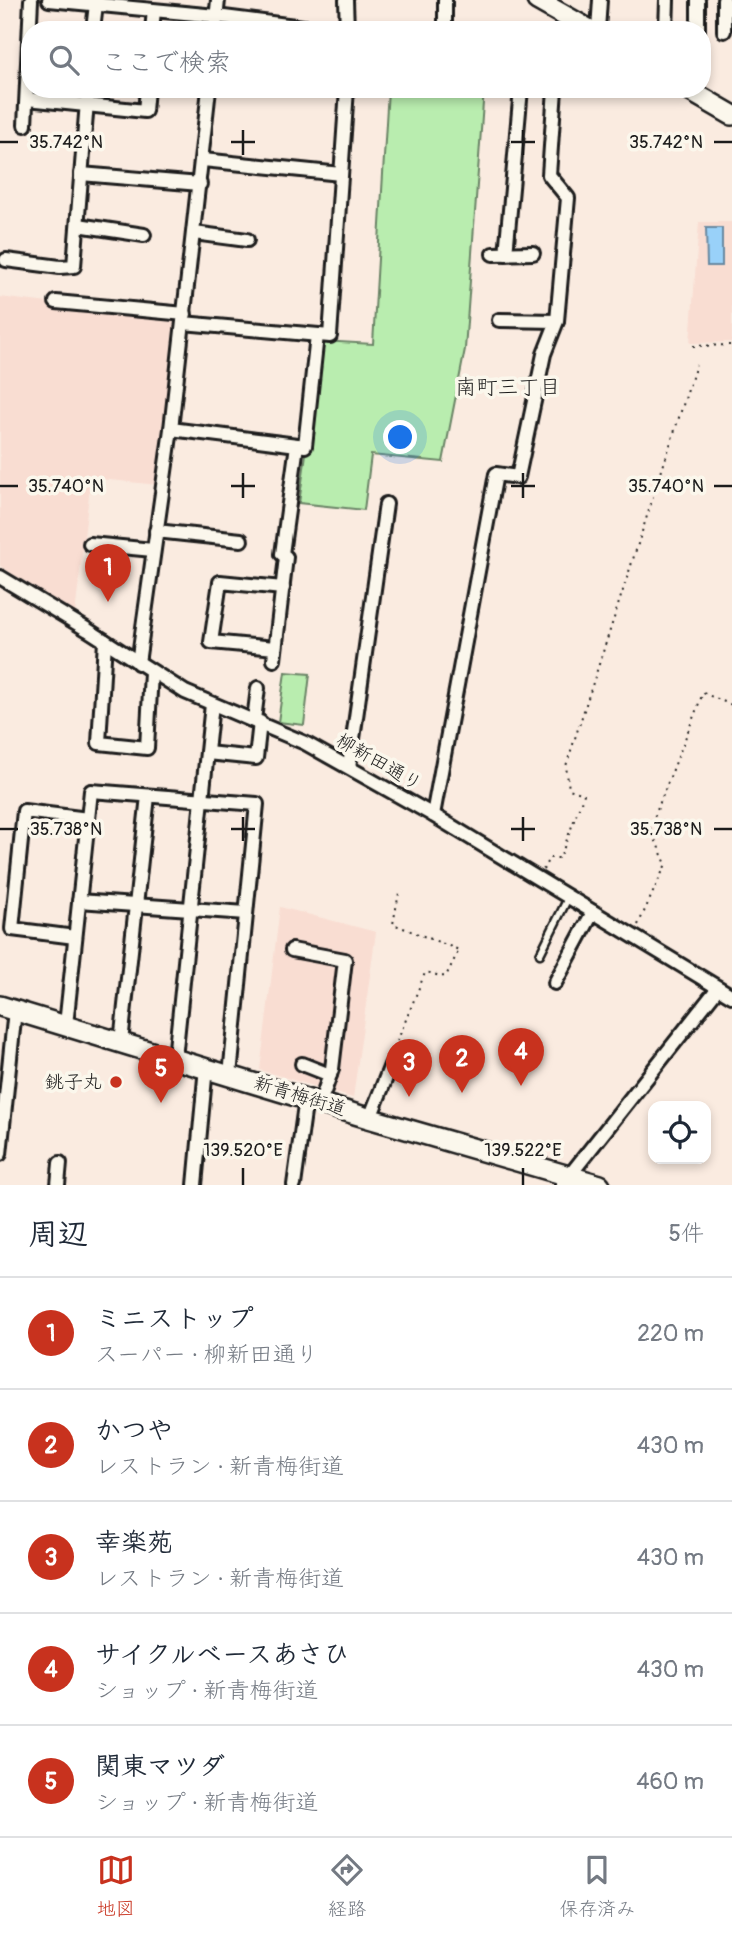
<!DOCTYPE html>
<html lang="ja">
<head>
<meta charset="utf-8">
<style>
  body { margin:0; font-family:Pangolin,"Klee One",sans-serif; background:#f6f6f7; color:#1f2937 }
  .controls { position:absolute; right:21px; bottom:21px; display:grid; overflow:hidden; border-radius:14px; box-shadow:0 4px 10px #0003 }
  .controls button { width:63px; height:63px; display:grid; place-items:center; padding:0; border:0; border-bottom:2px solid #e0e1e3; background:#fff; color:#1f2937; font:35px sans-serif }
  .you { position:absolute; left:401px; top:438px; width:24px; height:24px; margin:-18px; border:5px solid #fff; border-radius:50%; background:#1a73e8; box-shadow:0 0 0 10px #1a73e833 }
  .badge { display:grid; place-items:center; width:46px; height:46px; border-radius:50%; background:#c8321e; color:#fff; font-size:23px; font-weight:700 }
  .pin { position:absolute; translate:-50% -58px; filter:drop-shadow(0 2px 4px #0008) }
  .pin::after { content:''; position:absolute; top:37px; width:24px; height:21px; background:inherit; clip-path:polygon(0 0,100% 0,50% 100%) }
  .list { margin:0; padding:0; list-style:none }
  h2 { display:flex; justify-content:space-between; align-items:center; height:91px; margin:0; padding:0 28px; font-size:30px }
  h2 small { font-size:23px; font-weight:400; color:#747a83 }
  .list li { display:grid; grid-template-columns:46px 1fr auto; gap:21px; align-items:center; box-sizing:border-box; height:112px; padding:0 28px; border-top:2px solid #e0e1e3 }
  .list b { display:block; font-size:26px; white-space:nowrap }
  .list p { margin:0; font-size:23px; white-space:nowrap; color:#747a83 }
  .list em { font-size:23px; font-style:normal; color:#747a83 }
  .icon { flex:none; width:38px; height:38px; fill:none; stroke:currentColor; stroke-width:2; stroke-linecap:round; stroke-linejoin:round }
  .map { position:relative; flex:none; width:732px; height:1185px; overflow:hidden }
  .search { position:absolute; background:#fff; box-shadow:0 4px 10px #0003; left:21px; right:21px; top:21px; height:77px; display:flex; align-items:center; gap:18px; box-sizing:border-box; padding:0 24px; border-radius:28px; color:#747a83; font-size:26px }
  .sheet { height:651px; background:#fff }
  nav { display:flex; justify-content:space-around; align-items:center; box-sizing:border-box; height:98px; border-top:2px solid #e0e1e3; background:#fff; font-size:19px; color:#747a83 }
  nav a { display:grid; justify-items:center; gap:4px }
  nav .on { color:#c8321e }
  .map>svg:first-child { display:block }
  .built { fill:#f9ddd2 }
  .green { fill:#b9edaf; stroke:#6a8466; stroke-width:2 }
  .water { fill:#99d1f9; stroke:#6789a1; stroke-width:2 }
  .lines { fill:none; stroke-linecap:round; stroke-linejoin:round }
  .lane-casing { stroke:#1c1c1c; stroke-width:11 }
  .street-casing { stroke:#1c1c1c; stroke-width:18 }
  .primary-casing { stroke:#1c1c1c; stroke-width:24 }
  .path { stroke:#1c1c1c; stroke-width:2; stroke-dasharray:2 5; stroke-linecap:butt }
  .lane { stroke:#fbf7ec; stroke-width:6 }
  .street { stroke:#fbf7ec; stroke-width:12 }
  .primary { stroke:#fbf7ec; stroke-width:19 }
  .ticks { fill:none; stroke:#1c1c1c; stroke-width:2.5 }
  .poi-dot { fill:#c8321e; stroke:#fbf7ec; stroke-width:2.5 }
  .labels { text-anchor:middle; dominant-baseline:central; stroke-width:7; stroke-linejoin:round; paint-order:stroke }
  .street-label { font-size:19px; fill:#1c1c1c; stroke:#fbf7ec }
  .poi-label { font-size:19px; fill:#1c1c1c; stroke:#fbf7ec; text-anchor:end }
  .neighbourhood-label { font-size:21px; fill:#1c1c1c; stroke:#fbf7ec }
  .ticks-label { font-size:18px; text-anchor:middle; fill:#1c1c1c; stroke:#fbf7ec; stroke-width:7; stroke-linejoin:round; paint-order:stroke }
</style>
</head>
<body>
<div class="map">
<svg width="732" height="1185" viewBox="0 0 732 1185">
  <rect width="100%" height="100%" fill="#faebe0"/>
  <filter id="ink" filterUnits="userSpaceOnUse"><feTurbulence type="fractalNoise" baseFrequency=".0143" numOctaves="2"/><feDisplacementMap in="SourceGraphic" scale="14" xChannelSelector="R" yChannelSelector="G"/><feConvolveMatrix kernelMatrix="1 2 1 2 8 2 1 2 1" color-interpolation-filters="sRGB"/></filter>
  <g filter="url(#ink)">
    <!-- built -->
    <g class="built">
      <path d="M699,222H732V342L690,343Z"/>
      <path d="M0,297L177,319L158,485L91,478L75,614L0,566Z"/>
      <path d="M280,907L376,932L353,1098L260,1070Z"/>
    </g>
    <!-- green -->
    <g class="green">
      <path d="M388,89H484L465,349L443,462L371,455L364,510L299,503L322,341L373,344Z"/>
      <path d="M285,672L310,674L304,725L278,722Z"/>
    </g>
    <!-- water -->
    <path class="water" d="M706,228H722V266H707Z"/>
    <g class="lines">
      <defs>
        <path id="lane" d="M540,954L568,898"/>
        <g id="street">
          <path d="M49,0L216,16L327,30"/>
          <path d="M346,0L347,30"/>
          <path d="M724,0V31"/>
          <path d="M93,30L96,4"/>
          <path d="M152,30L154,11"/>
          <path d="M215,30L218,0"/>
          <path d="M445,30V0"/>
          <path d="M598,30L600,0"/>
          <path d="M666,30L667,0"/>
          <path d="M698,30V0"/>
          <path d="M27,99L145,111L147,89"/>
          <path d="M25,125L31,0"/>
          <path d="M203,160L341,174"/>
          <path d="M81,174L200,184"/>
          <path d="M78,225L144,235"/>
          <path d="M194,233L247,240"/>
          <path d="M493,254L533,253"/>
          <path d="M506,254L521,89"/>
          <path d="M6,260L60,267L74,266L88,89"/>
          <path d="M56,302L185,314"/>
          <path d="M499,320L557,321"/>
          <path d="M183,323L330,336L347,89"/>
          <path d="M171,429L305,446L317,335"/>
          <path d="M156,531L241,540"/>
          <path d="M90,544L153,550"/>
          <path d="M0,577L88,630L185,692L305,743L433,815L732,996"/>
          <path d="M105,641L99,743L147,748L151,672"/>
          <path d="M275,648L211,642L220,582L283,588"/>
          <path d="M274,660L286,557L282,554L297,445"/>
          <path d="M138,663L171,429L209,89"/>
          <path d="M254,720L258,688"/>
          <path d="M207,753L256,758L260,722"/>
          <path d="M349,767L386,504"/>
          <path d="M433,815L496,474L518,477L544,354L557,321L568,198L549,175L555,89"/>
          <path d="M79,901L246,913"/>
          <path d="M75,937L12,929L24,811L88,819"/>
          <path d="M292,950L345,960L332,1069L324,1092"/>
          <path d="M555,983L593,912"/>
          <path d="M66,1025L91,791L257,804L230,1075"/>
          <path d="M121,1042L148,796"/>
          <path d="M175,1058L212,704"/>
          <path d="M302,1064L330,1075"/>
          <path d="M370,1118L391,1065"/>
          <path d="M0,1154L15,1010"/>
          <path d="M58,1185L60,1163"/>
          <path d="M195,1185L206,1067"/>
          <path d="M294,1185L306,1098"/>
          <path d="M562,1185L718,988"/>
        </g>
        <g id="primary">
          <path d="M537,0L590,30"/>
          <path d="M687,89L732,115"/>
          <path d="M0,1006L368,1118L600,1185"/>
        </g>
      </defs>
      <!-- lane casing -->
      <use href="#lane" class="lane-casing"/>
      <!-- street casing -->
      <use href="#street" class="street-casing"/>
      <!-- primary casing -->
      <use href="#primary" class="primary-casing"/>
      <!-- path -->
      <g class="path">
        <path d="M693,346L732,345"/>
        <path d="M543,870L549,858H560L584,794L569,789L566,766L696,365"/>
        <path d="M638,925L666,864L650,828L703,693L732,705"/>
        <path d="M392,1054L425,973C432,971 438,978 446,976L459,950L393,924L399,893"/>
      </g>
      <!-- lane -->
      <use href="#lane" class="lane"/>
      <!-- street -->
      <use href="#street" class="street"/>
      <!-- primary -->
      <use href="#primary" class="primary"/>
    </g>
  </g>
  <!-- ticks -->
  <path class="ticks" d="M243,130V155M523,130V155M0,142H18M231,142H255M511,142H535M714,142H732M243,473V498M523,473V498M0,486H18M231,486H255M511,486H535M714,486H732M243,817V841M523,817V841M0,829H18M231,829H255M511,829H535M714,829H732M243,1168V1185M523,1168V1185"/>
  <!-- markers -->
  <circle class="poi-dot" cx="116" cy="1082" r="7"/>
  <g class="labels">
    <!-- street labels -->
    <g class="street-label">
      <text transform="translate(379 762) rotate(30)">柳新田通り</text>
      <text transform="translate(300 1096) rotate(17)">新青梅街道</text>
    </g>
    <!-- poi labels -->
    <g class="poi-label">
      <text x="102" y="1082">銚子丸</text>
    </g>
    <!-- neighbourhood labels -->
    <g class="neighbourhood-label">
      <text x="508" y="387">南町三丁目</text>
    </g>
  </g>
  <g class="ticks-label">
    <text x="66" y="148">35.742°N</text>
    <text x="666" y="148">35.742°N</text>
    <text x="66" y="492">35.740°N</text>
    <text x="666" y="492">35.740°N</text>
    <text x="66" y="835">35.738°N</text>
    <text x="666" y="835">35.738°N</text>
    <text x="243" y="1156">139.520°E</text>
    <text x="523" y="1156">139.522°E</text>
  </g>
</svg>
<div class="controls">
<button><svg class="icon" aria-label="locate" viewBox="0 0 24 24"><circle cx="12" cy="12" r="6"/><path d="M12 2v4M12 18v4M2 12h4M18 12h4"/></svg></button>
</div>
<div class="you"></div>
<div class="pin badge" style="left:108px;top:602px">1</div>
<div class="pin badge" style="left:462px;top:1093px">2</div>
<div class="pin badge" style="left:409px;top:1097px">3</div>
<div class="pin badge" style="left:521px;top:1086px">4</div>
<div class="pin badge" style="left:161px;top:1103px">5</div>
<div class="search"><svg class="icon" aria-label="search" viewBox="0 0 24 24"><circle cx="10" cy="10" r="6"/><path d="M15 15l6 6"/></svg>ここで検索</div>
</div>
<section class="sheet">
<h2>周辺<small>5件</small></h2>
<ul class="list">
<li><span class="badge">1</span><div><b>ミニストップ</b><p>スーパー · 柳新田通り</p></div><em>220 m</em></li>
<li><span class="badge">2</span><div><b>かつや</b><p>レストラン · 新青梅街道</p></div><em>430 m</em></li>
<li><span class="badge">3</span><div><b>幸楽苑</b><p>レストラン · 新青梅街道</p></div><em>430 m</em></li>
<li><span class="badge">4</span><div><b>サイクルベースあさひ</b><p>ショップ · 新青梅街道</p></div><em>430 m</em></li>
<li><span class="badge">5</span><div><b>関東マツダ</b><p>ショップ · 新青梅街道</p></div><em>460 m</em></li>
</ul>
</section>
<nav>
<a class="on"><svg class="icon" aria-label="map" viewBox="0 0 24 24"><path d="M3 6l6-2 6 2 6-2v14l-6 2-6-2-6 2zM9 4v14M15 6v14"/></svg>地図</a>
<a><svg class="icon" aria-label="directions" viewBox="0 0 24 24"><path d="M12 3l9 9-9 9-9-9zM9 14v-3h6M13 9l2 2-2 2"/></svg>経路</a>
<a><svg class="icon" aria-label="saved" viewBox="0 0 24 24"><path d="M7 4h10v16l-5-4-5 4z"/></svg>保存済み</a>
</nav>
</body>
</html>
